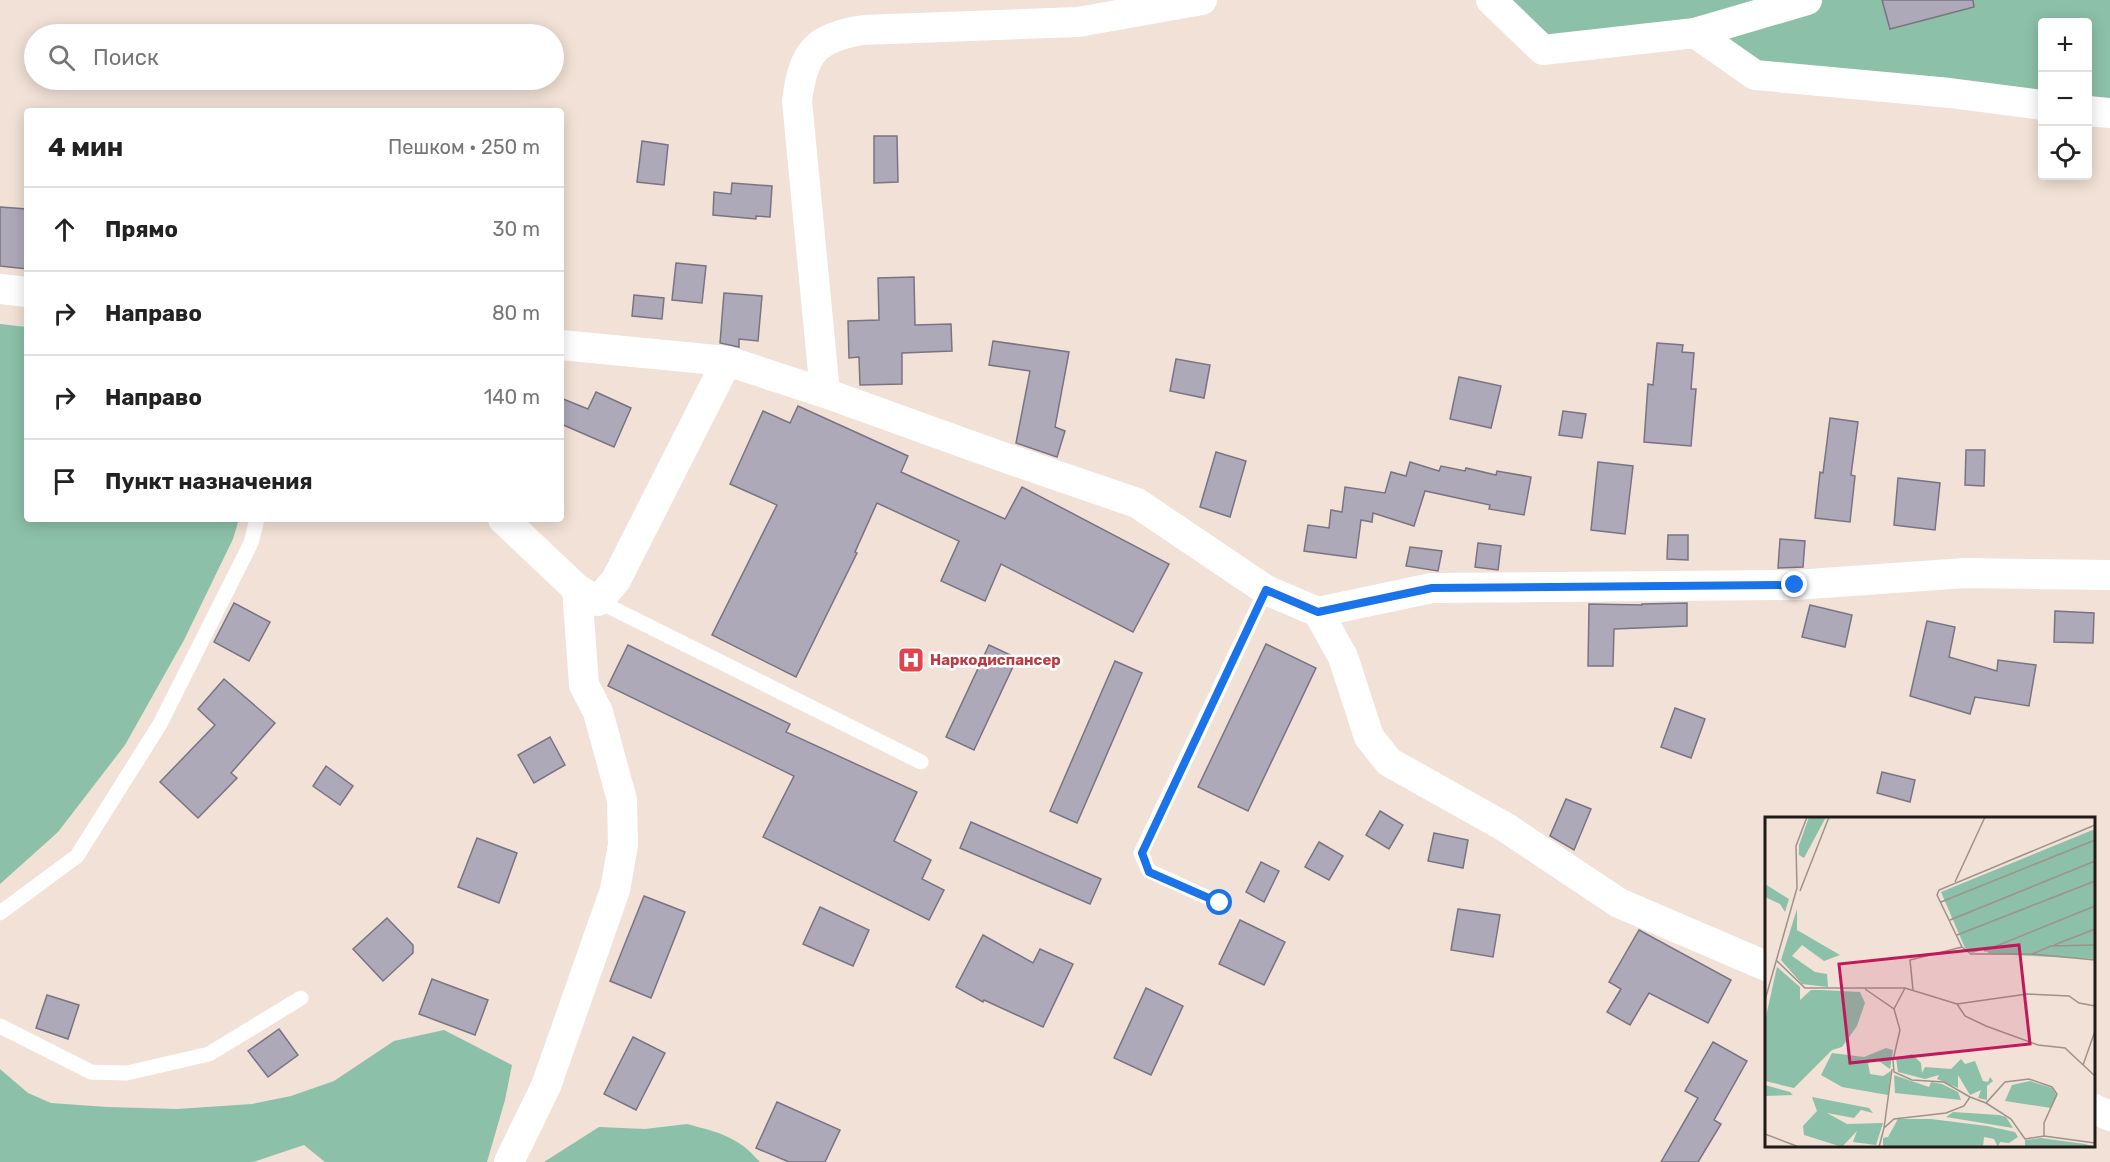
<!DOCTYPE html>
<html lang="ru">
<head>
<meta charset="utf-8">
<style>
  body { margin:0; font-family:Rubik,sans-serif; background:#f6f6f6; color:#222 }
  .controls { position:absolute; right:18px; top:18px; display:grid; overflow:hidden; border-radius:6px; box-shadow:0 3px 15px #0003 }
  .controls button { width:54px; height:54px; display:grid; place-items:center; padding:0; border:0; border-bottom:2px solid #e0e0e0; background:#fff; color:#222; font:30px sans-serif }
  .stop { position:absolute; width:18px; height:18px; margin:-14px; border:4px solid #1a73e8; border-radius:50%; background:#fff }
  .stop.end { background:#1a73e8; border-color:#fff; box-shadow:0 2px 6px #0008 }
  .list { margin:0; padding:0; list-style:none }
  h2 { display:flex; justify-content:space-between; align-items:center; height:78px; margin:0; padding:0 24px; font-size:26px }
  h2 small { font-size:20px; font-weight:400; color:#767676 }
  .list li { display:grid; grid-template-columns:39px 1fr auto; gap:18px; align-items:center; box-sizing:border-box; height:84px; padding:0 24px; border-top:2px solid #e0e0e0 }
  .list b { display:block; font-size:22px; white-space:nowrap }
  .list em { font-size:20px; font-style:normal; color:#767676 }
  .icon { flex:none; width:33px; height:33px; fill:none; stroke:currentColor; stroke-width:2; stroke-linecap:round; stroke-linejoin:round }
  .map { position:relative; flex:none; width:2110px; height:1162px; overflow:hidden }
  .search { position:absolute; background:#fff; box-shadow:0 3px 15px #0003; left:24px; top:24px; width:540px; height:66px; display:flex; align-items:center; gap:15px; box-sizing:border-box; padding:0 21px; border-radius:33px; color:#767676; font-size:22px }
  .panel { position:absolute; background:#fff; box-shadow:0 3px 15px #0003; left:24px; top:108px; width:540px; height:414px; border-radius:6px }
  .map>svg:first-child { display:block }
  .green { fill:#8dc0a8 }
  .building { fill:#aea9b9; stroke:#797483; stroke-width:1.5 }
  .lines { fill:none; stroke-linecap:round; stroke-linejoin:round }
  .service { stroke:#fff; stroke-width:15 }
  .minor { stroke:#fff; stroke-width:30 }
  .route { stroke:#1a73e8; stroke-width:8 }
  .labels { text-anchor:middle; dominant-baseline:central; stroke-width:5; stroke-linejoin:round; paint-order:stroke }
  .health-label { font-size:15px; font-weight:bold; fill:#be3a42; stroke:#fff; text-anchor:start }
  .inset-road { fill:none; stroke:#9e928a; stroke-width:1.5 }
  .view { fill:#c2185b; fill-opacity:0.15; stroke:#c2185b; stroke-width:3 }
  .inset-edge { fill:none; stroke:#211b18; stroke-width:3 }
</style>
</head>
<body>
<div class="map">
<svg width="2110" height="1162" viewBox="0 0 2110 1162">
  <rect width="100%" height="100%" fill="#f1e1d6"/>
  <!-- green -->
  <g class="green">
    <path d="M1506,0H2110V101L2088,99V22H2042V95L1755,66L1695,19L1546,38Z"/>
    <path d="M0,324L27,327V519H239L233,539L184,640L125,745L58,832L0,884Z"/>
    <path d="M444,1030L512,1065L505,1100L487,1162H325L304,1145L253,1162H0V1069L28,1093L51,1103L107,1107L177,1109L252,1104L291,1096L334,1081L394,1041Z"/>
    <path d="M687,1124C720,1133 737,1136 760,1162H544L599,1127L645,1129Z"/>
  </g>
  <!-- building -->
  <g class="building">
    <path d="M1882,0H1973L1974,7L1890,29Z"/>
    <path d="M874,136H897L898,182L874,183Z"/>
    <path d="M642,141L668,145L664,185L637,182Z"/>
    <path d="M732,183L772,186L770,217L756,216V219L713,215L714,192L731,194Z"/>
    <path d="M0,207L27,209V269L0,266Z"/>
    <path d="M676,263L706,266L702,303L672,300Z"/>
    <path d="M914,277L915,325L951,324L952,351L902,353V384L860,385L859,357L849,358L848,321L879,320L878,278Z"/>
    <path d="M724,293L762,296L758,341L739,339V347L720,343Z"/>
    <path d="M634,295L664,298L662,319L632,316Z"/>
    <path d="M993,341L1069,352L1055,427L1065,431L1057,457L1016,443L1030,371L989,365Z"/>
    <path d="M1657,343L1683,345L1682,352L1694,353L1691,389H1696L1691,446L1644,442L1648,384L1653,385Z"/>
    <path d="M1176,359L1210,365L1204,398L1170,391Z"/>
    <path d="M1459,377L1501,386L1491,428L1450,419Z"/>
    <path d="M596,392L631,408L614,447L561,424V398L588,409Z"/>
    <path d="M798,406L908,456L901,472L1005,519L1022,487L1169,564L1133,632L1001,564L985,601L941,581L959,541L877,503L855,552L857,553L796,677L712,635L777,505L730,484L763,411L790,423Z"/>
    <path d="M1563,411L1586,414L1582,438L1559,435Z"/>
    <path d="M1830,418L1858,422L1851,475L1855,476L1850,522L1815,518L1820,472L1823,473Z"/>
    <path d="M1966,450H1985L1984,486L1965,485Z"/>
    <path d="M1216,452L1246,461L1230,517L1200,507Z"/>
    <path d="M1410,462L1439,471L1441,466L1465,471L1466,468L1496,475L1497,471L1531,477L1524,515L1489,509L1490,505L1425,491L1414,526L1373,513L1372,522L1361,520L1356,558L1304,551L1308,525L1329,528L1331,510L1342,512L1345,487L1385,493L1391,472L1406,476Z"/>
    <path d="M1598,462L1633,466L1625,534L1591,530Z"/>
    <path d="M1898,478L1940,483L1935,530L1894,525Z"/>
    <path d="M1668,535H1688V560L1667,559Z"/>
    <path d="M1780,539L1805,541L1803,567L1778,568Z"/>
    <path d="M1478,543L1501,546L1498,570L1475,567Z"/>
    <path d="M1410,547L1442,551L1438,571L1406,566Z"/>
    <path d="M234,603L270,622L249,661L214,642Z"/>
    <path d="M1687,603V626L1614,629L1613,666H1588L1589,604L1642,605V604Z"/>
    <path d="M1810,605L1852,615L1845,647L1802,637Z"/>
    <path d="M2055,611L2094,613L2093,643L2054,642Z"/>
    <path d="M1927,621L1955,627L1949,657L1997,671L1998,660L2036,665L2029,706L1975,697L1970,714L1910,696Z"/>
    <path d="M1266,644L1316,668L1248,811L1198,787Z"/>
    <path d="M628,645L790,724L786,732L917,792L894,841L931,860L922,879L944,890L929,920L763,837L794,776L608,686Z"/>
    <path d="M989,645L1017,658L974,750L946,737Z"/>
    <path d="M1115,661L1142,673L1077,823L1050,811Z"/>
    <path d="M224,679L275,723L231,773L237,778L198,818L160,782L215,725L198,709Z"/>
    <path d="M1675,708L1705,719L1691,758L1661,747Z"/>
    <path d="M550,737L565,765L534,783L518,755Z"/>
    <path d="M326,766L353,786L340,805L313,786Z"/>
    <path d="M1882,772L1915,780L1910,802L1877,793Z"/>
    <path d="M1566,799L1591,809L1574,850L1550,836Z"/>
    <path d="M1380,811L1403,825L1389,849L1366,835Z"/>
    <path d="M971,822L1101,879L1090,904L960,848Z"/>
    <path d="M1434,833L1468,840L1463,868L1428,861Z"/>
    <path d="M477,838L517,853L499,903L458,887Z"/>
    <path d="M1319,842L1343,856L1329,880L1305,867Z"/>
    <path d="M1261,862L1279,871L1264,902L1246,892Z"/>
    <path d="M644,896L685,912L651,998L610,981Z"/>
    <path d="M820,907L869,930L853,966L803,944Z"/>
    <path d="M1458,909L1500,915L1493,957L1451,950Z"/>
    <path d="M387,918L413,945V953L383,981L353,949Z"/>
    <path d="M1240,920L1285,942L1264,985L1219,964Z"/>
    <path d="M1639,930L1731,980L1708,1023L1649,993L1630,1025L1607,1012L1621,989L1609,982Z"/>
    <path d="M983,935L1033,963L1040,949L1073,964L1043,1027L984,1000L983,1002L956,987Z"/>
    <path d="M432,979L488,1000L475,1035L419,1014Z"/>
    <path d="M1146,988L1183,1006L1151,1075L1114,1058Z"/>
    <path d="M47,995L79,1005L68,1039L36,1028Z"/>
    <path d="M279,1029L298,1055L268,1077L248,1051Z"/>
    <path d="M633,1037L665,1053L636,1110L604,1094Z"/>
    <path d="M1713,1042L1747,1061L1714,1120L1721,1124L1698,1162H1661L1698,1098L1685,1091Z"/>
    <path d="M777,1102L840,1130L825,1162H789L756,1148Z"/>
  </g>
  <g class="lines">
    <!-- service -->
    <g class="service">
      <path d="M598,601L921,762"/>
      <path d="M1220,903L1149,871L1141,853L1266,590"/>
      <path d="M0,913L77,856L160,724L251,543L257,519"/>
      <path d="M0,1026L91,1072L127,1073L209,1054L301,998"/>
    </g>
    <!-- minor -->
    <g class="minor">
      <path d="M1491,0L1543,50L1695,33L1755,75L1950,93L2042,105"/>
      <path d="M1695,33L1807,0"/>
      <path d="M2088,111L2110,113"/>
      <path d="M0,289L27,292"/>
      <path d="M561,345L727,361L825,393L1000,456L1137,503L1266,590L1318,612L1432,588L1795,585L1965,573L2110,575"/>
      <path d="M825,393L797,101C803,53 814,38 863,30L1078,22L1202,0"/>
      <path d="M503,519L577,589L584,685L598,712L622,800L623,845L615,890L546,1086L509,1162"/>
      <path d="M577,589L598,601L616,580L727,361"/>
      <path d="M1318,612L1343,657L1369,737L1389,762L1505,827L1619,903L1766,966"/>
      <path d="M2094,1109L2110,1116"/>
    </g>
  </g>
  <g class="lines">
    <!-- route -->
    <path class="route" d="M1220,903L1149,872L1142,853L1266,590L1318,612L1432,588L1795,585"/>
  </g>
  <!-- icons -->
  <defs>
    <symbol id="hospital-square" viewBox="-11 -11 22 22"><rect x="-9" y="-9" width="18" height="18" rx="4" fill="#e0444e" stroke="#fff"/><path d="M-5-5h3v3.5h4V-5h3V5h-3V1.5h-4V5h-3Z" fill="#fff"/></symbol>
  </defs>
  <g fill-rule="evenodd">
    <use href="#hospital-square" x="896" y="645" width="30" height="30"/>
  </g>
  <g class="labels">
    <!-- health labels -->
    <g class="health-label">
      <text x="930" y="660">Наркодиспансер</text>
    </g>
  </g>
  <!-- overview -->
  <g transform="translate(1765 817)">
    <rect width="330" height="330" fill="#f1e1d6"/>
    <path d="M44,0H61L39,41L34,38V28ZM330,12V142L225,137L219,133L207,136L200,131L176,75ZM0,67L24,82L20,95L15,87L0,80ZM32,92V113L75,138L59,144L37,128L27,139L50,155L62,157L63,170L37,167L16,143ZM12,150L35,170V183L46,173H57L95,175L100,186L92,209L77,230L67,233L29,271L0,264V204ZM121,231L128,233L125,252L111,242L103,246L105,257L118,259L126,254L123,278L77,270L56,258L67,236L99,240ZM147,237L156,246L157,256L160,250L186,252L196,242L200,247L210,244L218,264L223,265L225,260L228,264L222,269V283L213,281L216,273L205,278L193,258V271L172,262L174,258L160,262L133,255L131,241ZM129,258L164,270L166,265L177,267L193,275L196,283L130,276ZM265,264L287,271L292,279L286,291L240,284L247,268ZM0,268L25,275L28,278L0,279ZM47,280L104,291L108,296L96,293L89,301L62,296L82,307L118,306L111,328L88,325L92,314L77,330L39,318L38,309L52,294ZM188,295L234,298L241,300L248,311L181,300ZM133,302H166L222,309L250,315L253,320L244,326L235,325L233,330L229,322L219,320L218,330H118V321L123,320ZM276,321L320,327L330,330H260V323Z" fill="#8dc0a8"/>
    <path class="inset-road" d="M225,0H245M330,8L174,73L172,78L197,130L206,137H267L286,129L330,128M190,65L220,0M35,74L64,0M176,85L330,23M185,103L330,44M192,118L330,64M289,128L330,112M219,134L330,89M267,137L330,143M11,143L40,171H140L192,187L262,177L304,179L314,186L330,189M100,172L129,192L135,213L128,243L129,255L147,263L179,265L205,280M148,173L145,143L197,130M0,183L32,71L31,29L42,0M192,187L200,199L221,209L273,228L300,231L330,259M129,192L140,171M318,248L330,214M221,286L246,302L260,322L279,319L330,326M119,311L127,252M0,317L34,330M114,330L119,311L129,302L181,296L199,289L205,280L221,286L240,265L264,262L287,270L292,277L279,306V319"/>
    <path class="view" d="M254,128L265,227L85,246L74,147Z"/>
    <rect width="330" height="330" class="inset-edge"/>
  </g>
</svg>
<div class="controls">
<button>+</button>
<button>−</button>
<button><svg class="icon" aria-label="locate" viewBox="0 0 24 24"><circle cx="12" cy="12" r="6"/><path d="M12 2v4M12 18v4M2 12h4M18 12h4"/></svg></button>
</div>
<div class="stop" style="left:1220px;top:903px"></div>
<div class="stop end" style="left:1795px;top:585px"></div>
<div class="search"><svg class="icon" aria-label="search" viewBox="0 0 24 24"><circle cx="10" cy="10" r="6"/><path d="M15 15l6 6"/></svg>Поиск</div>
<section class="panel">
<h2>4 мин<small>Пешком · 250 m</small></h2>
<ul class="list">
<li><svg class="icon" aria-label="ahead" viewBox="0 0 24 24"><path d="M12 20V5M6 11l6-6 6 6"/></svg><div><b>Прямо</b></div><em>30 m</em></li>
<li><svg class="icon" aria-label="right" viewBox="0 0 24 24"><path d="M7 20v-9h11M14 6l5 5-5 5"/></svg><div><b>Направо</b></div><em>80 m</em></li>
<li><svg class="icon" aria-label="right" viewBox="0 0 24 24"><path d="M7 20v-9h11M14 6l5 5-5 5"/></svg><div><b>Направо</b></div><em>140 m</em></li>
<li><svg class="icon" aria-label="arrive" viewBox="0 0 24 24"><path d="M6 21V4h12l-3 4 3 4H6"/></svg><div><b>Пункт назначения</b></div></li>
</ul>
</section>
</div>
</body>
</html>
